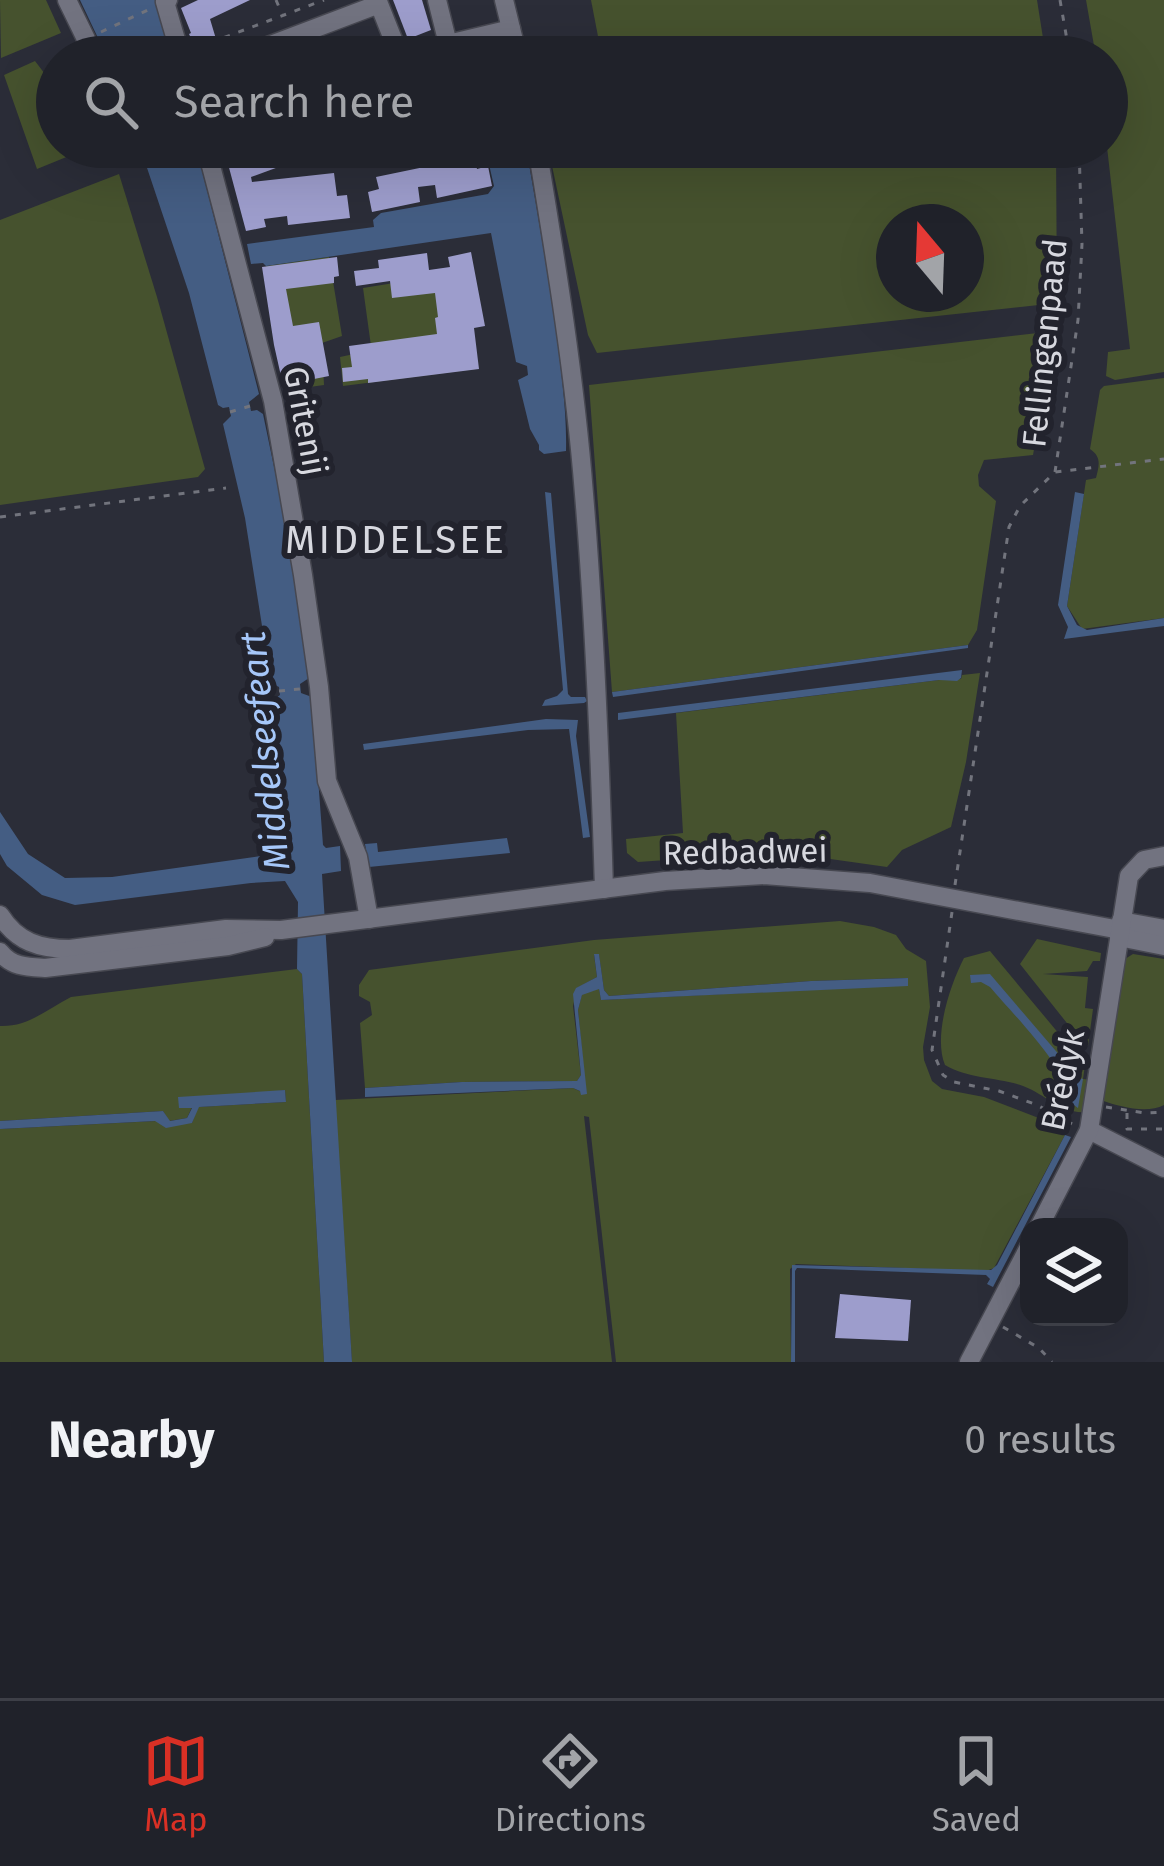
<!DOCTYPE html>
<html lang="en">
<head>
<meta charset="utf-8">
<style>
  body { margin:0; font-family:"Fira Sans",sans-serif; background:#2d2f36; color:#f1f3f6 }
  .controls { position:absolute; right:36px; bottom:36px; display:grid; overflow:hidden; border-radius:24px; box-shadow:0 12px 48px #0002 }
  .controls button { width:108px; height:108px; display:grid; place-items:center; padding:0; border:0; border-bottom:3px solid #3d3f47; background:#20222a; color:#f1f3f6; font:60px sans-serif }
  .compass { position:absolute; left:876px; top:204px; width:108px; height:108px; border-radius:50%; background:#20222a; box-shadow:0 12px 48px #0002; rotate:341deg }
  .list { margin:0; padding:0; list-style:none }
  h2 { display:flex; justify-content:space-between; align-items:center; height:156px; margin:0; padding:0 48px; font-size:51px }
  h2 small { font-size:39px; font-weight:400; color:#a2a4a8 }
  .icon { flex:none; width:66px; height:66px; fill:none; stroke:currentColor; stroke-width:2; stroke-linecap:round; stroke-linejoin:round }
  .map { position:relative; flex:none; width:1164px; height:1362px; overflow:hidden }
  .search { position:absolute; background:#20222a; box-shadow:0 12px 48px #0002; left:36px; right:36px; top:36px; height:132px; display:flex; align-items:center; gap:30px; box-sizing:border-box; padding:0 42px; border-radius:66px; color:#a2a4a8; font-size:45px }
  .sheet { height:336px; background:#20222a }
  nav { display:flex; justify-content:space-around; align-items:center; box-sizing:border-box; height:168px; border-top:3px solid #3d3f47; background:#20222a; font-size:33px; color:#a2a4a8 }
  nav a { display:grid; justify-items:center; gap:6px }
  nav .on { color:#d93025 }
  .map>svg:first-child { display:block }
  .green { fill:#46522e; fill-rule:evenodd }
  .water { fill:#445d83 }
  .building { fill:#9d9dcc }
  .lines { fill:none; stroke-linecap:round; stroke-linejoin:round }
  .minor-casing { stroke:#474851; stroke-width:21 }
  .path { stroke:#72747d; stroke-width:3; stroke-dasharray:6 9; stroke-linecap:butt }
  .minor { stroke:#727380; stroke-width:18 }
  .labels { text-anchor:middle; dominant-baseline:central; stroke-width:12; stroke-linejoin:round; paint-order:stroke }
  .street-label { font-size:33px; fill:#d7d8df; stroke:#22232d }
  .water-label { font-size:36px; font-style:italic; fill:#a6c7f9; stroke:#22232d }
  .quarter-label { font-size:39px; letter-spacing:3px; fill:#d7d8df; stroke:#22232d }
</style>
</head>
<body>
<div class="map">
<svg width="1164" height="1362" viewBox="0 0 1164 1362">
  <rect width="100%" height="100%" fill="#2b2d38"/>
  <!-- green -->
  <g class="green">
    <path d="M0,0H46L61,33L1,58Z"/>
    <path d="M591,0H1037L1046,57H602Z"/>
    <path d="M1086,0H1164V372L1115,380L1106,376L1108,352L1130,349L1107,147V57H1096Z"/>
    <path d="M35,61L48,78L57,75V147H91L37,169L4,75Z"/>
    <path d="M548,147H1056L1057,303L597,353L588,335ZM894,222H966V294H894Z"/>
    <path d="M119,174L157,297L205,469L198,477L0,505V220Z"/>
    <path d="M329,257L342,336L322,343L324,385L288,390L266,266Z"/>
    <path d="M468,271L470,325L476,369L343,386L340,357L368,351L371,346L363,288Z"/>
    <path d="M1055,331L1033,455L984,460L978,475L979,486L996,501L977,630L968,645L612,692L589,385Z"/>
    <path d="M1164,378V618L1082,629L1067,606L1086,480L1096,478C1099,466 1102,457 1090,449L1100,390L1104,386Z"/>
    <path d="M980,673L966,762L951,827L902,850L887,867L781,852L638,862L627,853L626,839L683,833L676,713L939,680L961,679L962,675Z"/>
    <path d="M840,921L874,927L896,935L906,949L926,961L930,1007L923,1047L924,1060L932,1081L942,1089L984,1097L1049,1122L1065,1135L994,1268L986,1271L796,1264L790,1269L791,1362H616L589,1117L584,1116L612,1362H352L335,1100L573,1088L586,1094L578,1010L582,994L599,988L601,1000L908,985L907,978L811,981L609,996L604,990L599,955H594L597,977L577,988L573,1006L581,1075L577,1081L462,1082L365,1088L360,1023L372,1015L370,1002L359,996V985L369,970L594,940Z"/>
    <path d="M1037,939L1101,953L1100,961H1093L1087,971L1043,974L1088,977L1085,1008L1093,1009L1088,1046L1078,1037L1020,964Z"/>
    <path d="M990,951L1085,1065L1083,1079L1092,1080L1086,1112C1060,1114 1047,1095 1023,1086C998,1077 968,1079 945,1065C933,1036 950,985 964,958Z"/>
    <path d="M1133,954L1164,959V1105C1147,1114 1120,1107 1101,1100L1125,959Z"/>
    <path d="M297,969L302,974L303,991L324,1362H0V1129L156,1121L192,1123L198,1107L286,1102L285,1090L192,1107L187,1118L169,1121L163,1111L0,1121V1026C29,1027 47,1009 71,997Z"/>
  </g>
  <!-- water -->
  <g class="water">
    <path d="M80,0H155L171,57H107Z"/>
    <path d="M140,147H196L259,394L249,402L251,411L257,410L263,414L283,510L309,678L300,684L301,693L312,697L323,845L326,848L340,846L341,871L322,874L352,1362H324L303,991L302,974L297,969L298,902L285,881L251,883L75,905L42,895L7,866L0,854V812L28,854L65,878L112,877L282,853L271,702L280,695L279,687L271,683L245,518L223,424L231,416L229,407L223,408L218,405L189,293Z"/>
    <path d="M485,147H526C537,208 547,269 556,331C561,371 567,410 566,451L544,454L539,450V445L530,429L518,380L528,375L527,366L516,362L491,233L266,266L263,263L251,264L247,244L374,227L373,220L381,213L488,194L494,186Z"/>
    <path d="M545,492L551,493L568,694L571,697H585L587,701L584,703L542,706L545,700L557,696L563,690Z"/>
    <path d="M1075,492L1084,494L1067,606L1077,625L1087,630L1164,618V626L1064,639L1068,627L1058,605Z"/>
    <path d="M968,645V648L613,697L612,692Z"/>
    <path d="M962,670L961,678L957,681L939,680L618,720V713Z"/>
    <path d="M546,719L578,720L576,736L590,837L583,838L569,729L528,730L364,750L363,744Z"/>
    <path d="M507,838L510,853L369,867L365,844L377,843L378,852Z"/>
    <path d="M594,954H599L604,990L609,996L811,981L908,978V986L601,1000L599,989L582,995L578,1010L587,1094L581,1095L580,1091L573,1088L365,1097V1088L462,1082L577,1081L581,1075L573,994L576,988L597,977Z"/>
    <path d="M990,974L1067,1064L1074,1077L1083,1079L1078,1108L1071,1103C1070,1071 1012,1013 990,987L981,982L971,983L970,975Z"/>
    <path d="M285,1090L286,1102L199,1107L192,1123L166,1128L155,1121L0,1129V1121L163,1111L170,1121L187,1118L192,1108H179L178,1097Z"/>
    <path d="M1065,1135L1071,1137L993,1287L987,1284L990,1279L986,1275L797,1268L795,1271V1362H791L792,1265L991,1270L997,1265Z"/>
  </g>
  <!-- building -->
  <g class="building">
    <path d="M198,0H250L210,19L216,39L209,42L213,57H200L189,34L191,33L181,8Z"/>
    <path d="M393,0H422L431,30L408,39Z"/>
    <path d="M371,36L372,40L378,37L384,54L376,57H317Z"/>
    <path d="M247,147L249,155L270,147H333L251,177L252,182L334,173L337,196L347,195L350,218L288,225L287,216L264,219L266,227L246,231L224,149Z"/>
    <path d="M430,147H472L477,169L488,166L492,186L437,198L435,185L418,187L420,202L372,212L368,192L379,189L376,177L434,165Z"/>
    <path d="M471,252L485,326L474,328L479,369L368,383V379L343,382L342,368L352,367L349,346L437,334L435,318L438,317L435,293L392,298L390,281L356,286L354,271L379,268L378,260L427,253L429,270L450,267L448,257Z"/>
    <path d="M337,257L339,276L334,277V283L286,289L293,326L319,322L329,376L304,381L305,390L285,394L274,345L262,267Z"/>
    <path d="M840,1294L911,1300L908,1341L835,1338Z"/>
  </g>
  <g class="lines">
    <defs>
      <g id="minor">
        <path d="M67,0L86,39"/>
        <path d="M168,0L165,2L181,57"/>
        <path d="M437,0L448,44"/>
        <path d="M504,0L518,57"/>
        <path d="M239,57L379,4L400,57"/>
        <path d="M409,57L448,44L511,29"/>
        <path d="M206,147L273,401L303,575L319,687L327,781L358,857L369,919"/>
        <path d="M537,147C556,262 575,378 584,494C595,625 600,757 604,889"/>
        <path d="M0,915C17,942 40,949 70,949L226,929L281,930L665,881L764,875L870,883L1120,930"/>
        <path d="M1121,921L1164,929"/>
        <path d="M1119,937L1164,946"/>
        <path d="M0,952C12,967 27,967 45,968L228,946L265,937"/>
        <path d="M1089,1130L1164,1168"/>
        <path d="M1039,1227L1089,1130L1129,876L1144,860L1164,856"/>
        <path d="M969,1362L1029,1247"/>
      </g>
    </defs>
    <!-- minor casing -->
    <use href="#minor" class="minor-casing"/>
    <!-- path -->
    <g class="path">
      <path d="M276,0L282,14"/>
      <path d="M1060,0L1070,57"/>
      <path d="M101,32L152,8"/>
      <path d="M223,49L220,39L324,0"/>
      <path d="M194,53L219,45"/>
      <path d="M127,147L128,154"/>
      <path d="M230,412L250,406"/>
      <path d="M1055,472L1078,320L1082,244L1079,147"/>
      <path d="M0,517L226,488"/>
      <path d="M279,691L300,689"/>
      <path d="M955,885L1009,527L1020,506L1055,472L1164,459"/>
      <path d="M952,912L932,1050L943,1075L954,1082L999,1091L1037,1105L1074,1125"/>
      <path d="M1106,1107L1145,1113L1164,1112"/>
      <path d="M1127,1113V1129H1164"/>
      <path d="M1003,1327L1039,1348L1052,1362"/>
    </g>
    <!-- minor -->
    <use href="#minor" class="minor"/>
  </g>
  <g class="labels">
    <!-- street labels -->
    <g class="street-label">
      <text transform="translate(1045 343) rotate(-84)">Fellingenpaad</text>
      <text transform="translate(305 421) rotate(79)">Gritenij</text>
      <text transform="translate(745 852) rotate(-1)">Redbadwei</text>
      <text transform="translate(1063 1080) rotate(-78)">Brédyk</text>
    </g>
    <!-- water labels -->
    <g class="water-label">
      <text transform="translate(265 751) rotate(-96)">Middelseefeart</text>
    </g>
    <!-- quarter labels -->
    <g class="quarter-label">
      <text x="396" y="540">MIDDELSEE</text>
    </g>
  </g>
</svg>
<div class="controls">
<button><svg class="icon" aria-label="layers" viewBox="0 0 24 24"><path d="M12 4l9 5-9 5-9-5zM3 14l9 5 9-5"/></svg></button>
</div>
<svg class="compass" viewBox="-18 -18 36 36"><path d="M0-13l5 13h-10z" fill="#e53935"/><path d="M0 13l5-13h-10z" fill="#a2a4a8"/></svg>
<div class="search"><svg class="icon" aria-label="search" viewBox="0 0 24 24"><circle cx="10" cy="10" r="6"/><path d="M15 15l6 6"/></svg>Search here</div>
</div>
<section class="sheet">
<h2>Nearby<small>0 results</small></h2>
<ul class="list">
</ul>
</section>
<nav>
<a class="on"><svg class="icon" aria-label="map" viewBox="0 0 24 24"><path d="M3 6l6-2 6 2 6-2v14l-6 2-6-2-6 2zM9 4v14M15 6v14"/></svg>Map</a>
<a><svg class="icon" aria-label="directions" viewBox="0 0 24 24"><path d="M12 3l9 9-9 9-9-9zM9 14v-3h6M13 9l2 2-2 2"/></svg>Directions</a>
<a><svg class="icon" aria-label="saved" viewBox="0 0 24 24"><path d="M7 4h10v16l-5-4-5 4z"/></svg>Saved</a>
</nav>
</body>
</html>
